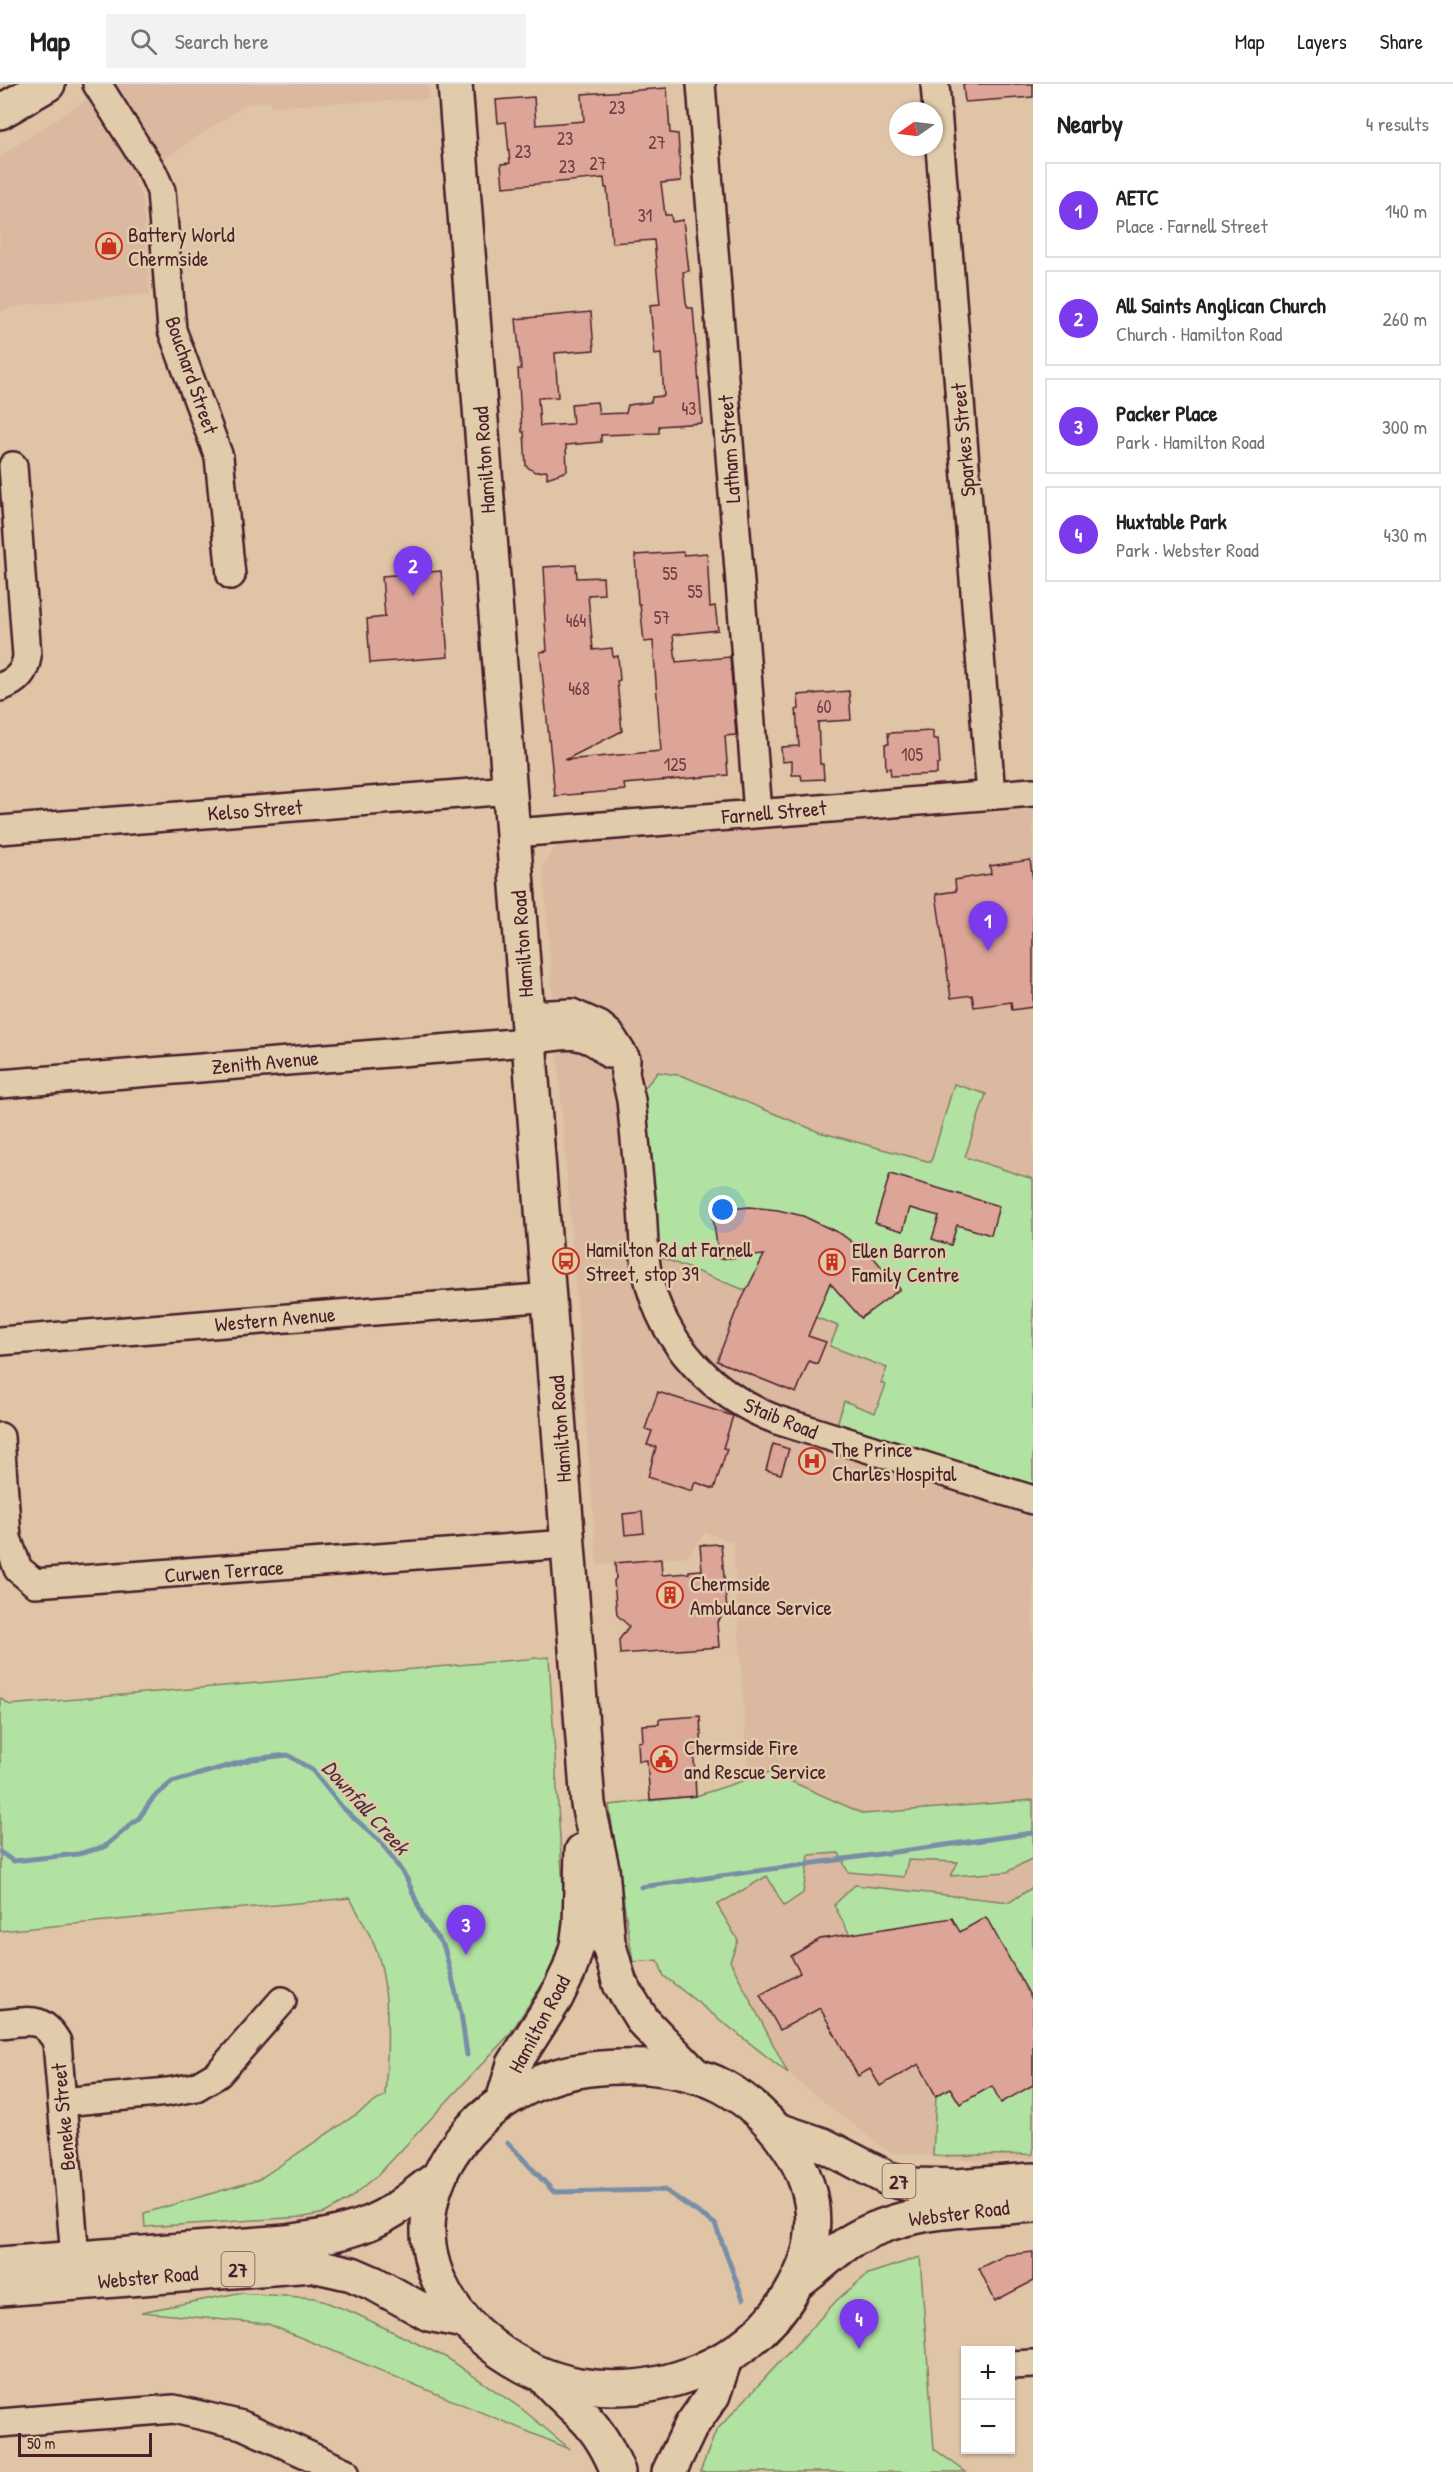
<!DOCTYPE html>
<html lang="en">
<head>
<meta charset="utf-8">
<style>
  body { margin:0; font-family:"Patrick Hand",sans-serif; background:#f2f2f2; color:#202124 }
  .controls { position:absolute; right:18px; bottom:18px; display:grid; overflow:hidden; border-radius:0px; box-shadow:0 2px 4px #0004 }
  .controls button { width:54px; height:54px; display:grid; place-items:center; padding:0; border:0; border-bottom:2px solid #e0e0e0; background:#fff; color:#202124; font:30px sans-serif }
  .compass { position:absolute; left:889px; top:18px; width:54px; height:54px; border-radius:50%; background:#fff; box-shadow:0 2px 4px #0004; rotate:256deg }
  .scale { position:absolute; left:18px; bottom:15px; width:134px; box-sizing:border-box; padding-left:6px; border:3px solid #4a1f2b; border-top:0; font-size:16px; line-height:21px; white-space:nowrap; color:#4a1f2b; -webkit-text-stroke:4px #e0ccaa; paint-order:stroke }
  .you { position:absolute; left:723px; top:1126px; width:21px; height:21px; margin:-15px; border:4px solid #fff; border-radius:50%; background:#1a73e8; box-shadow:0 0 0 9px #1a73e833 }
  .badge { display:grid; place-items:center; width:39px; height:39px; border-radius:50%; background:#7c3aed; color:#fff; font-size:20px; font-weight:700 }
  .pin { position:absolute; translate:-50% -50px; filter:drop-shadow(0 2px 3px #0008) }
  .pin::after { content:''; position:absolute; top:32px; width:21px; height:18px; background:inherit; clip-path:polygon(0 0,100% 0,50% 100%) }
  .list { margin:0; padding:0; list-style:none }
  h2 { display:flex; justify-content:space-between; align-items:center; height:78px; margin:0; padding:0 24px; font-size:26px }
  h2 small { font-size:20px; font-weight:400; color:#757577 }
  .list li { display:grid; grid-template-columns:39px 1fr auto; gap:18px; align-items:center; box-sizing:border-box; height:96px; margin:0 12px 12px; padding:0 12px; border:2px solid #e0e0e0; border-radius:0px }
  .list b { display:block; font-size:22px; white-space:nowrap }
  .list p { margin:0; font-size:20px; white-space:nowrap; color:#757577 }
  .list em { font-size:20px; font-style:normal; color:#757577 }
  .icon { flex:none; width:33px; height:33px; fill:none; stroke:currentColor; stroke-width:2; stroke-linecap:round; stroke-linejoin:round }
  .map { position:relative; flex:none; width:1033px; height:2388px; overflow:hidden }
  header { display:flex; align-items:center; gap:36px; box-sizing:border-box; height:84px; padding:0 30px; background:#fff; border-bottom:2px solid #e0e0e0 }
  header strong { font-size:28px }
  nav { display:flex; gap:33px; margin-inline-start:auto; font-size:21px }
  .search { width:420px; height:54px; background:#f2f2f2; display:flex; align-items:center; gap:15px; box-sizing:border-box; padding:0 21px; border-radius:0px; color:#757577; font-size:22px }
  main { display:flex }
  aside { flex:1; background:#fff }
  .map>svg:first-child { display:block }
  .built { fill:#dbb8a0 }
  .green { fill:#b2e2a1; stroke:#7e8066; stroke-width:1.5 }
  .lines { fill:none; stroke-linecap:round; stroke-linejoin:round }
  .stream { stroke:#788ea6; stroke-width:5 }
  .building { fill:#dda597; stroke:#4a1f2b; stroke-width:1.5 }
  .minor-casing { stroke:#4a1f2b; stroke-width:32 }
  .major-casing { stroke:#4a1f2b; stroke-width:38 }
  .highway-casing { stroke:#4a1f2b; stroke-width:38 }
  .minor { stroke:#e0ccaa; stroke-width:27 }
  .major { stroke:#e0ccaa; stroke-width:33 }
  .highway { stroke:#e0ccaa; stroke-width:33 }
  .labels { text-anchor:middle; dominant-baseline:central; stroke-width:5; stroke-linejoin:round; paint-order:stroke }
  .number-label { font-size:18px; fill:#6f4046 }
  .shield { fill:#e0ccaa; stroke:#775351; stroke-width:1.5 }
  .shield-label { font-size:20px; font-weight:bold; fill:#4a1f2b }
  .poi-label { font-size:21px; fill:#4a1f2b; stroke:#e0ccaa; text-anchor:start }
  .street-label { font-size:21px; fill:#4a1f2b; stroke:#e0ccaa }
  .water-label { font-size:22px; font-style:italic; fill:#523240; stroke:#e0ccaa }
</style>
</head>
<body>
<header>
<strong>Map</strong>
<div class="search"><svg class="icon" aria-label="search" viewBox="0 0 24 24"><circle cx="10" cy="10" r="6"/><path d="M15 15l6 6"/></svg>Search here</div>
<nav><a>Map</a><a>Layers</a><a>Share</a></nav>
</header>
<main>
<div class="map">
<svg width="1033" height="2388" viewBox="0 0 1033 2388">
  <rect width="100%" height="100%" fill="#dfc4a6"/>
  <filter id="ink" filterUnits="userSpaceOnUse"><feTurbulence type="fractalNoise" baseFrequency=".0167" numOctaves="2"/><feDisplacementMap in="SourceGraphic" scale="12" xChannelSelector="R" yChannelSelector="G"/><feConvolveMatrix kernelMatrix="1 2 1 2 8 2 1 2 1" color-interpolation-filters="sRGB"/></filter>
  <g filter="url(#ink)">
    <!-- built -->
    <g class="built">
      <path d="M111,0H428L429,15L271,22V17L247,20L133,95L142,113L150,210L30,220L0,227V72Z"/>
      <path d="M1033,726V2074L981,2078L887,2067L664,1892L658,1876L633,1878L619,1750L751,1738L733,1458L705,1448L689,1472L597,1481L543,781L559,758Z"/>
    </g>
    <!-- green -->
    <g class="green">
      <path d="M658,988L683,992L819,1048L931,1078L954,1000L986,1010L965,1073L1033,1095V1400L836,1344L844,1317L875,1329L886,1301L881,1299L887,1284L830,1262L838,1242L657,1172L641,1008Z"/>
      <path d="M549,1573L564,1821L561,1857L547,1893L509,1951L378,2091L348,2116L325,2129L304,2133L145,2143L144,2129L258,2096L385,2011C388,1972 390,1925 382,1886C377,1860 362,1837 350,1814L0,1847V1614L10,1621Z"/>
      <path d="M770,1688L864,1730L1033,1716V1774L1007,1788L951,1792L958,1778L908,1776L904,1793L848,1788L839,1769L809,1771L803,1809L784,1822L767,1792L717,1821L738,1856L730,1877L788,1989L664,1892L658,1876L633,1878L609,1721L696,1712Z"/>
      <path d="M855,1801L1010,1818L1033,1803V2070L933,2072L936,2012L834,1821Z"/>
      <path d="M920,2173L934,2365L966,2388H700L716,2347L838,2215L868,2190Z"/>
      <path d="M238,2209L315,2214L354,2229L447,2274L522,2325L570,2365L268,2240L141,2228Z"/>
    </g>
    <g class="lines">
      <!-- stream -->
      <g class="stream">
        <path d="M0,1768L13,1777L78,1770L104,1763L139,1734L153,1714L172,1698L252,1675L288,1671L312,1686L342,1723L382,1759L407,1795L423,1833L444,1863L461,1929L467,1971"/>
        <path d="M641,1803L1033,1749"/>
        <path d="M508,2059L554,2108L665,2106L715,2140L743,2215"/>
      </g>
    </g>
    <!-- building -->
    <g class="building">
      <path d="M963,0H1033V13L965,18Z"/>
      <path d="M667,4L670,49L678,50L681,97L661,99L665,131H671L672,138L683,136L689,187L683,188L686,218L688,224H693L702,339L659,342V349L601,351V358L566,361L567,387L547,394V387L535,388L526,382L524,348H522L518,285H521L516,235L591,228L594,266L555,269L558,313L538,314L540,342L573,340L571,320L597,318L599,330L626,329L628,321L651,318L652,313L664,312L661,270L655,271L650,221L660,220L654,156L612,159L607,104H605L604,94L503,103L501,80L510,79L506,38L498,39L496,16L534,13L536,41L584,37L582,10Z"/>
      <path d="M683,468L684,471L707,469L710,523L715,522L718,546L673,551L676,578L730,573L736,651L725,652L728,691L624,700L625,706L555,712L540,568L547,567L544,521H546L544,483L576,481L577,494L603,493L604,510L588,511L593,566L612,564L613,573L618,572L620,596L617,597L622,647L565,676L661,667L653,557L644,558L640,520H638L635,471Z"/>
      <path d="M441,487L448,573L370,579L367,535L385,533L382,492Z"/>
      <path d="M849,607L851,636L818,638L820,680H823L824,695L802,696L801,691H792V677L782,678L781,663L799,662L796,626L799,625L798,611Z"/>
      <path d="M933,647V655H938L940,680H937V690L891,692L890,684L886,685L885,660H889L888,649Z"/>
      <path d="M1030,776L1033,796V923L1012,926L1011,918L974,923L972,911L951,914L936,810L956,807L955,796L991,790L990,782Z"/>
      <path d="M890,1090L999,1122L991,1151L957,1141L951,1161L932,1155L939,1132L910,1124L903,1147L875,1139Z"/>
      <path d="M749,1123L778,1126L803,1132L841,1150L874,1174L900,1205L861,1234L830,1199L808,1252L826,1258L817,1280L809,1277L796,1309L717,1277L736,1227L764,1171L719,1175L712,1127Z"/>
      <path d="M658,1308L733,1332L723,1364L727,1365L714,1405L695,1398L692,1407L648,1393L656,1363L647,1361L652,1347L645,1345Z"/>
      <path d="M773,1360L789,1365L781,1390L766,1386Z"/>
      <path d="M642,1428L644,1449L625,1451L623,1430Z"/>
      <path d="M721,1460L727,1526L717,1538L719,1563L620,1570L619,1556L629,1542L617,1531L614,1497L616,1494L615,1479L661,1475L662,1491L689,1489V1487L702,1486L700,1461Z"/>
      <path d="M700,1632L702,1672L694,1673L696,1712L650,1716L647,1676L639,1677L638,1658L643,1657L642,1641L659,1640V1635Z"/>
      <path d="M986,1833L1033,1917V2001L1001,2019L992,2002L960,2020L950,2004L936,2012L919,1980L880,2002L870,1985L858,1992L820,1924L780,1946L760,1911L800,1889L791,1872L820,1855L952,1834L960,1848Z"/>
      <path d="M1033,2168V2197L995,2217L979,2184L1006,2171Z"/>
    </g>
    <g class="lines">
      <defs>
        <g id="minor">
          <path d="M97,0L153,89L161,107L172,246L219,373L231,491"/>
          <path d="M701,0L758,729"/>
          <path d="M935,0L991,711"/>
          <path d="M0,603C16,598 25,589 27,572L13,382"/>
          <path d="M0,746L510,706"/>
          <path d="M514,749L1033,708"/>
          <path d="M528,931L572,929L599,941L610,950L626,975L625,989L631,1016C635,1053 638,1089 642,1125C644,1148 643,1171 648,1193C663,1260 714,1312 777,1336L1033,1416"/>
          <path d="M0,1000L514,959C550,955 580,939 609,970"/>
          <path d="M0,1257L550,1213"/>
          <path d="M0,1353L7,1454L18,1485L35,1499L568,1460"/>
          <path d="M0,1940C28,1938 41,1930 57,1958L75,2174"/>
          <path d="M62,2018L168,2008L196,2003L218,1990L282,1917"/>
          <path d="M1010,2281L1033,2280"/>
          <path d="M0,2339L174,2325L242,2341L345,2388"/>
        </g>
        <g id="major">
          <path d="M455,0L588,1720L602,1784L608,1858L620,1900L643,1937L696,1992"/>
          <path d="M647,1983C673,1986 699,1990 722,2002C775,2031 819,2090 812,2151C810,2171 801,2192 791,2209C748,2280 661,2314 579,2301C539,2294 507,2276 477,2249C387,2166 430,2048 533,2001C569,1984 608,1982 647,1983Z"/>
          <path d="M503,2017L514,1980L556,1914L569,1887L577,1862L580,1840L582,1767"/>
          <path d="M775,2045L823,2061L889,2095L913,2101L957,2102L1033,2096"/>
          <path d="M0,2180L286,2158C324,2153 362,2147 394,2126C410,2115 424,2103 440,2092"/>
          <path d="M797,2199C818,2185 834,2166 856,2154C910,2124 973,2126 1033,2121"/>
          <path d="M0,2205L312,2181L352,2190L375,2200L429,2230L464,2237"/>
          <path d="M544,2293C556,2308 570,2319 584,2333C599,2348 610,2368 618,2388"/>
          <path d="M669,2388L691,2342L713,2311L725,2275"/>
        </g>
        <path id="highway" d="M0,28L48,0"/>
      </defs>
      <!-- minor casing -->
      <use href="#minor" class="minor-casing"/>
      <!-- major casing -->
      <use href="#major" class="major-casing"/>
      <!-- highway casing -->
      <use href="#highway" class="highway-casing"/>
      <!-- minor -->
      <use href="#minor" class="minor"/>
      <!-- major -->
      <use href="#major" class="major"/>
      <!-- highway -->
      <use href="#highway" class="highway"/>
    </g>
  </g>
  <!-- icons -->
  <defs>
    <symbol id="shop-ring" viewBox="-11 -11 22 22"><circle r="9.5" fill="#e0ccaa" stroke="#c8321e" stroke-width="1.5"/><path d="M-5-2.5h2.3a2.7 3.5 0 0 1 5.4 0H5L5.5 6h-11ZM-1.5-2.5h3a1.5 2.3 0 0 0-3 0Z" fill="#c8321e"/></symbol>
    <symbol id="bus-ring" viewBox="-11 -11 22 22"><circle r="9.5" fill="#e0ccaa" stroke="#c8321e" stroke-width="1.5"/><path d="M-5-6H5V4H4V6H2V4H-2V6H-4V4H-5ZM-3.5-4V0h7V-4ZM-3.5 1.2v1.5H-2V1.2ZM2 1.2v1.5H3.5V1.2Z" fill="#c8321e"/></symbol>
    <symbol id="building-ring" viewBox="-11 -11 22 22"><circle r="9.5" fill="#e0ccaa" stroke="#c8321e" stroke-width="1.5"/><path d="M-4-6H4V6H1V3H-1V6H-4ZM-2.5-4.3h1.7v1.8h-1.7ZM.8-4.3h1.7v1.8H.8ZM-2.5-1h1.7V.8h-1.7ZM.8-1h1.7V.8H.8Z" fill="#c8321e"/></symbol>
    <symbol id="hospital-ring" viewBox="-11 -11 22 22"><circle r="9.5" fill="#e0ccaa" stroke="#c8321e" stroke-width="1.5"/><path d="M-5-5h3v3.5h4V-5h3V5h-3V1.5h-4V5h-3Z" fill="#c8321e"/></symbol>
    <symbol id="civic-ring" viewBox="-11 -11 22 22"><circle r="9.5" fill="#e0ccaa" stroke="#c8321e" stroke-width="1.5"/><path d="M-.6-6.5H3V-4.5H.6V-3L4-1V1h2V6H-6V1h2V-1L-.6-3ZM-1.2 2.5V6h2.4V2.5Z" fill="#c8321e"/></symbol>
  </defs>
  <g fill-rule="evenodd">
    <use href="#shop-ring" x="94" y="147" width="30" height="30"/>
    <use href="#bus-ring" x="551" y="1162" width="30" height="30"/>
    <use href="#building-ring" x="817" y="1163" width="30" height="30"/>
    <use href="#hospital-ring" x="797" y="1362" width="30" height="30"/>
    <use href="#building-ring" x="655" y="1496" width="30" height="30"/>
    <use href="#civic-ring" x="649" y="1660" width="30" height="30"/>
  </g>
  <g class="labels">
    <!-- number labels -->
    <g class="number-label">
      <text x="617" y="23">23</text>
      <text x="565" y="54">23</text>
      <text x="657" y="58">27</text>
      <text x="523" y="67">23</text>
      <text x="598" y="79">27</text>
      <text x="567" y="82">23</text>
      <text x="645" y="131">31</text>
      <text x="689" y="324">43</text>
      <text x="670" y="489">55</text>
      <text x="695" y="507">55</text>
      <text x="662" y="533">57</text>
      <text x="576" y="536">464</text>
      <text x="579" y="604">468</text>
      <text x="824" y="622">60</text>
      <text x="912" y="670">105</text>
      <text x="675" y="680">125</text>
    </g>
    <!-- shield labels -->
    <g class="shield">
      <rect x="882.5" y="2080" width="33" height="34" rx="4.5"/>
      <rect x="221.5" y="2168" width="33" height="34" rx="4.5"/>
    </g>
    <g class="shield-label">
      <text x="899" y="2097">27</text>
      <text x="238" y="2185">27</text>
    </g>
    <!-- poi labels -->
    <g class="poi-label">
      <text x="128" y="150">Battery World<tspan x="128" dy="24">Chermside</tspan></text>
      <text x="586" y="1165">Hamilton Rd at Farnell<tspan x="586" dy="24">Street, stop 39</tspan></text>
      <text x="852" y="1166">Ellen Barron<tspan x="852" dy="24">Family Centre</tspan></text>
      <text x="832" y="1365">The Prince<tspan x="832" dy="24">Charles Hospital</tspan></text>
      <text x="690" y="1499">Chermside<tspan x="690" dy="24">Ambulance Service</tspan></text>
      <text x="684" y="1663">Chermside Fire<tspan x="684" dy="24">and Rescue Service</tspan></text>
    </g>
    <!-- street labels -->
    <g class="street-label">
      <text transform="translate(192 291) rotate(71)">Bouchard Street</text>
      <text transform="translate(963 356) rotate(-95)">Sparkes Street</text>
      <text transform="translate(729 365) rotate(-94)">Latham Street</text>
      <text transform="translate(484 376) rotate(-94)">Hamilton Road</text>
      <text transform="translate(255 726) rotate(-4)">Kelso Street</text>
      <text transform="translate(774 728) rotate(-5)">Farnell Street</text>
      <text transform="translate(522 860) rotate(-94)">Hamilton Road</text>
      <text transform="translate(265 978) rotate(-5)">Zenith Avenue</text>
      <text transform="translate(275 1235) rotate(-5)">Western Avenue</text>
      <text transform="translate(781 1334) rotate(22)">Staib Road</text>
      <text transform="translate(560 1345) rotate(-94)">Hamilton Road</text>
      <text transform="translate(224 1487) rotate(-4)">Curwen Terrace</text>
      <text transform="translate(539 1940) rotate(-62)">Hamilton Road</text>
      <text transform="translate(63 2033) rotate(-95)">Beneke Street</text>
      <text transform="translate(959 2129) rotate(-7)">Webster Road</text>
      <text transform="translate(148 2193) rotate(-5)">Webster Road</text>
    </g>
    <!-- water labels -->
    <g class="water-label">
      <text transform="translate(366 1723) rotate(48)">Downfall Creek</text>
    </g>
  </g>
</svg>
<div class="controls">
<button>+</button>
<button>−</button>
</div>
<svg class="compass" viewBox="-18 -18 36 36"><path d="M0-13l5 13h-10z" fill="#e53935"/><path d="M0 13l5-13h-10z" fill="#757577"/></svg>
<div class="scale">50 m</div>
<div class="you"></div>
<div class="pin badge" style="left:988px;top:867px">1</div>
<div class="pin badge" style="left:413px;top:512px">2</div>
<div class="pin badge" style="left:466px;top:1871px">3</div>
<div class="pin badge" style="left:859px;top:2265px">4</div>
</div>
<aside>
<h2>Nearby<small>4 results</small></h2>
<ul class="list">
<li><span class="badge">1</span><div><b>AETC</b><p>Place · Farnell Street</p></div><em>140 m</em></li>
<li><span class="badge">2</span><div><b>All Saints Anglican Church</b><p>Church · Hamilton Road</p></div><em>260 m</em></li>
<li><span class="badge">3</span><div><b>Packer Place</b><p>Park · Hamilton Road</p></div><em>300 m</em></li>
<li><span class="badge">4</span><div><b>Huxtable Park</b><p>Park · Webster Road</p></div><em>430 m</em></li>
</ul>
</aside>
</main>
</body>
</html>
